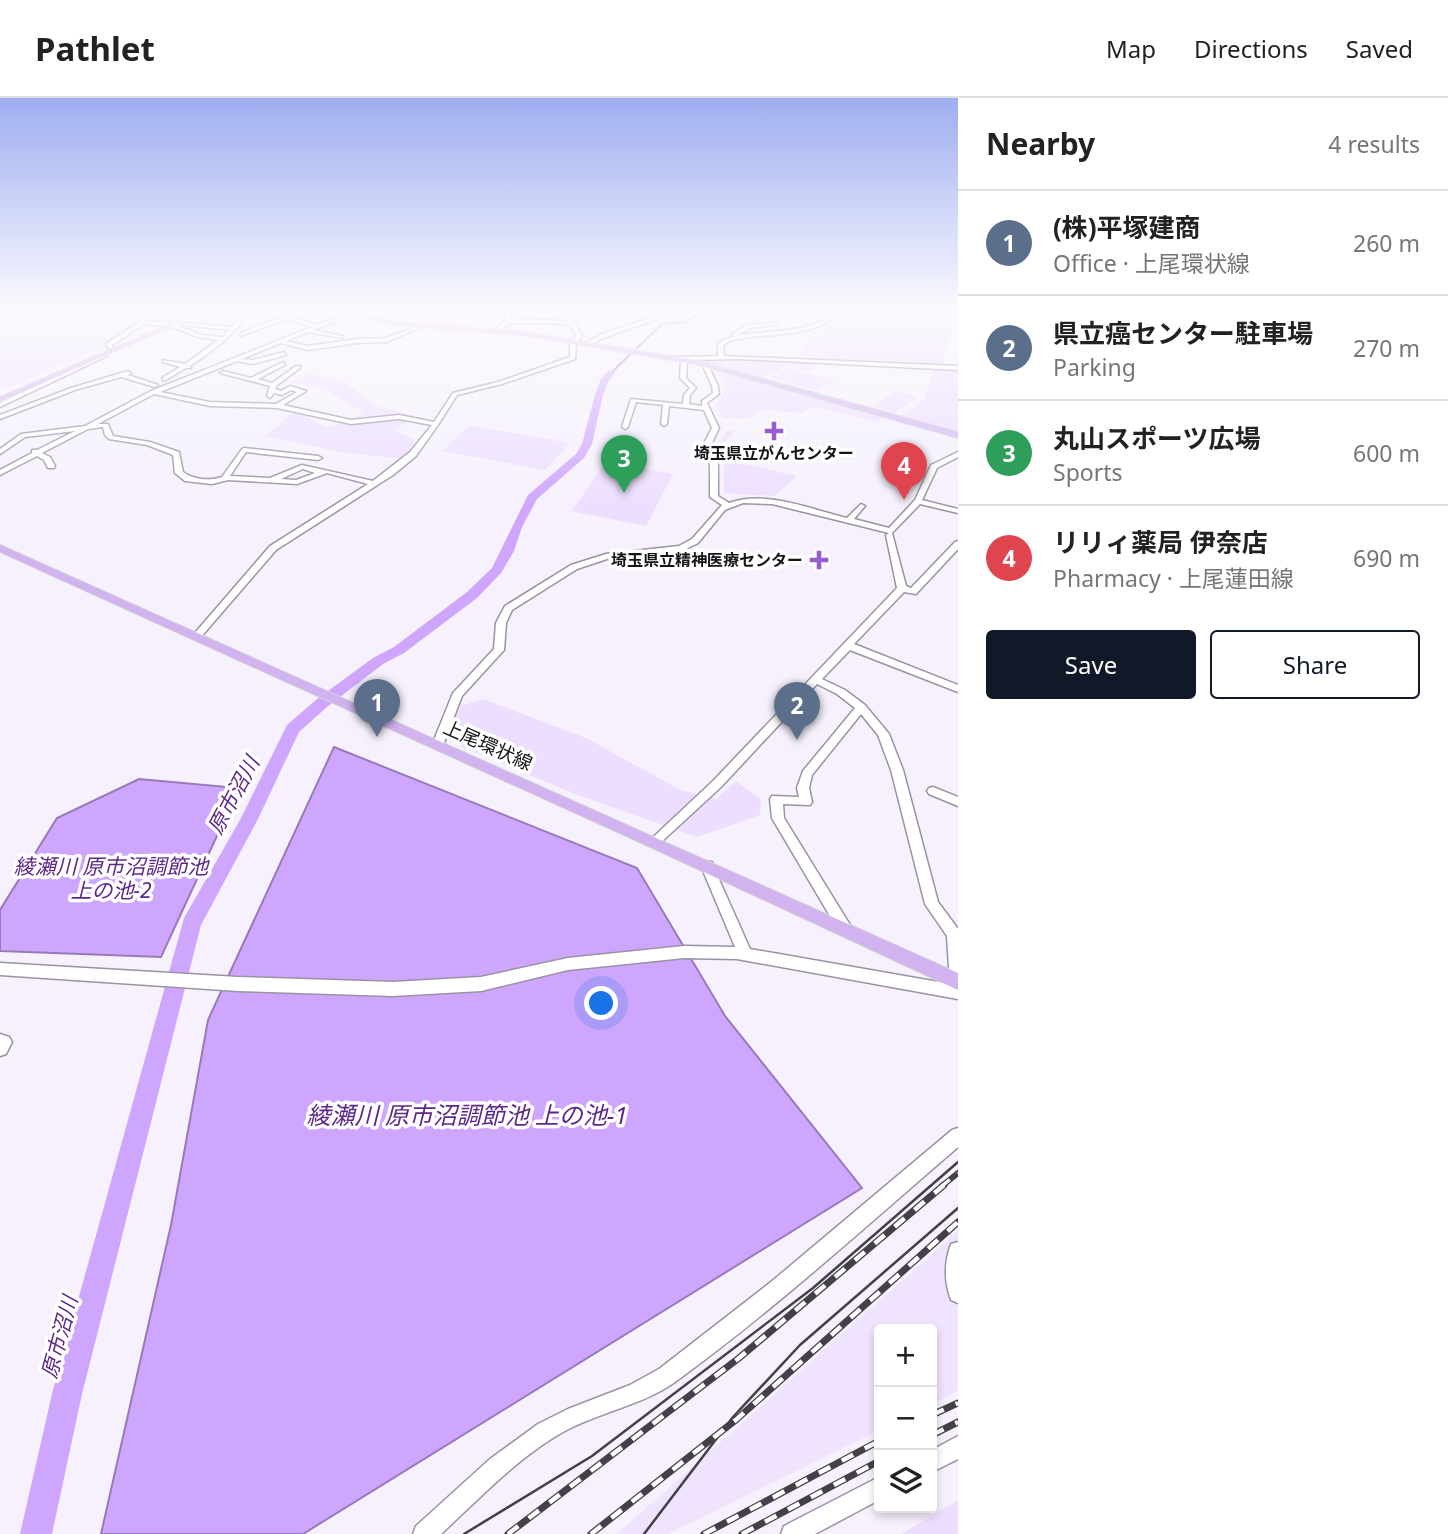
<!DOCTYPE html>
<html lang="en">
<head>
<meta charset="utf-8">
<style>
  body { margin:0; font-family:"Noto Sans","Noto Sans JP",sans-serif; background:#f2f2f2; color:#222 }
  .controls { position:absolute; right:21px; bottom:21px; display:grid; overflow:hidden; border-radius:7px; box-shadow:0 4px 10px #0003 }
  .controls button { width:63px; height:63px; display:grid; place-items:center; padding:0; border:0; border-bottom:2px solid #e0e0e0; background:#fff; color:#222; font:35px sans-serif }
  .you { position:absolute; left:602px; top:906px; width:24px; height:24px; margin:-18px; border:5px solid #fff; border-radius:50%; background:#1a73e8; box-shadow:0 0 0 10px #1a73e833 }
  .badge { display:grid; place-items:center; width:46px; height:46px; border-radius:50%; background:#111827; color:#fff; font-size:23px; font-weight:700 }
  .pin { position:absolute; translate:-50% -58px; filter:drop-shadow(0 2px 4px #0008) }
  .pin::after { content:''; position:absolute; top:37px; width:24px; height:21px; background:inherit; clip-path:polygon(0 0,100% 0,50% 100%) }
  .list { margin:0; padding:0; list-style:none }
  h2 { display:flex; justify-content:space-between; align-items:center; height:91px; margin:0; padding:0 28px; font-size:30px }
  h2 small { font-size:23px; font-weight:400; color:#767676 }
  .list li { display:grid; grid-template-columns:46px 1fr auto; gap:21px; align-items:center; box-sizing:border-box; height:105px; padding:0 28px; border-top:2px solid #e0e0e0 }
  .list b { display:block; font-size:26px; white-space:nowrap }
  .list p { margin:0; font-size:23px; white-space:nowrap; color:#767676 }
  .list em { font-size:23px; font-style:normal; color:#767676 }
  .actions { display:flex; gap:14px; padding:21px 28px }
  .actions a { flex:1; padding:16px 0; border:2px solid #111827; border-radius:7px; text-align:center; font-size:24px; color:#111827 }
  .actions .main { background:#111827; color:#fff }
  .icon { flex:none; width:38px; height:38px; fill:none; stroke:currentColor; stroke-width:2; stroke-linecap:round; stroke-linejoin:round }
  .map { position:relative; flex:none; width:958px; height:1436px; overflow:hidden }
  header { display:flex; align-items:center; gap:42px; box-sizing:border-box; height:98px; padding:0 35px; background:#fff; border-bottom:2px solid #e0e0e0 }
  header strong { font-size:33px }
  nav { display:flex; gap:38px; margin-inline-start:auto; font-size:24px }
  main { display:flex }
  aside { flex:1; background:#fff }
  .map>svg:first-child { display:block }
  .built { fill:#efe3fd }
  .green { fill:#eddeff }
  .water { fill:#cfa6fd; stroke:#987ab9; stroke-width:2 }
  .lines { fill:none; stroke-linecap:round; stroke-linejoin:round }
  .stream { stroke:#987ab9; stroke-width:2 }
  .river { fill:#cfa6fd; fill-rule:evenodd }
  .minor-casing { stroke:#9a92a4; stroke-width:3 }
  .major-casing { stroke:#d5d5d6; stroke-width:2 }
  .minor { fill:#fff; fill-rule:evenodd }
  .major { fill:#d1b3ef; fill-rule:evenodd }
  .tram { stroke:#444048; stroke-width:2.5 }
  .rail-far1-casing { stroke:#444048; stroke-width:6 }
  .rail-casing { stroke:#444048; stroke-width:7 }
  .rail-far1 { stroke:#fff; stroke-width:3.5; stroke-dasharray:10; stroke-linecap:butt }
  .rail { stroke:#fff; stroke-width:4.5; stroke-dasharray:13; stroke-linecap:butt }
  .poi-dot { fill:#995bd2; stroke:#fff; stroke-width:2.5 }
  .labels { text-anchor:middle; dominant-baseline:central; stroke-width:7; stroke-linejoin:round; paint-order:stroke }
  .far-poi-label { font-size:16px; font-weight:bold; fill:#17141a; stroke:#fff }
  .street-label { font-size:19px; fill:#17141a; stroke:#fff }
  .water-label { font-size:21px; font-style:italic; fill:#5d2789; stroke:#fff }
  .near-water-label { font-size:24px; font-style:italic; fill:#5d2789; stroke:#fff }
</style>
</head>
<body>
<header>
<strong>Pathlet</strong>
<nav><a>Map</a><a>Directions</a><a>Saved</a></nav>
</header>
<main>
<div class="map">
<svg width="958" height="1436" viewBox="0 0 958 1436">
  <rect width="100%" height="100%" fill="#f6f1fd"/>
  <!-- built -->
  <g class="built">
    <path d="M8,210H109L96,215L103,217L79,227L123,235L100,250L18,286L0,290V214Z"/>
    <path d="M958,1133V1293L932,1306V1231H879V1332L668,1436H617Z"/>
  </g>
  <!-- green -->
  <g class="green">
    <path d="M843,210H937L957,212L941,268L796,259Z"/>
    <path d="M709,260L823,264L807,273L787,268L764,280L707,265Z"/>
    <path d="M788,270L835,283L817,293L770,280Z"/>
    <path d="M934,270L958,272V334L901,318L924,302Z"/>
    <path d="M716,275L748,281L882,318L879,324L814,309L801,315L762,312L748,321L723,320L715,307L723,297L725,288Z"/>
    <path d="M311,276L342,283L376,308L415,318L395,332L415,342L403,361L341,354L266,338L295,313L326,329L353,322L364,315L324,290L287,284Z"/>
    <path d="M895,293L917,299L894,315L872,308Z"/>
    <path d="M470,327L570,345L545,372L442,353Z"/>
    <path d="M736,331L724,346L727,350L726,362L797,378L774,398L724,395V364L716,346L728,332Z"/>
    <path d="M606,363L673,376L646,428L572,413Z"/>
    <path d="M483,601L586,640L680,692L716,701L736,683L761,701L760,717L697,739L575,696L458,647L456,618L461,608Z"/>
    <path d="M958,1402V1436H902Z"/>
  </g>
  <!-- water -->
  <g class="water">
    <path d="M334,649L637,770L725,918L862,1090L303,1436H101L171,1127L208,922Z"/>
    <path d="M139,681L239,690L161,859L0,853V812L57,720Z"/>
  </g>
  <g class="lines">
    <!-- stream -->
    <path class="stream" d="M612,274L662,226L686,224L694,218L731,210"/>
    <!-- river -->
    <path class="river" d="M609,272L616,274L609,282L603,297L592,346L584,360L537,401L522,429L514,453L501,475L477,500L404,555L383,566L327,609L299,634L257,723L201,827L82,1296L52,1436H20L52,1296L184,820L240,722L287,627L317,601L373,560L394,549L467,494L492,470L528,397L576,356L582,346L595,297L601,281Z"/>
    <defs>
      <g id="minor">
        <path d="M0,210H6L0,214Z"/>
        <path d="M168,210H174L148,223L171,225L201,237L222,239L229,232L181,227L184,225L232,229L240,218L199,214L202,212L242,215L244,213L233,210H250L274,213L316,227L355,213V215L313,232L343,238V240L308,234L286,243L308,248L357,241L386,240L421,227V229L387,244L357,245L308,252L281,245L242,261L253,262L284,254L286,257L253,266L237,263L160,294L210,304L276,306L297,294L291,292L282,297L274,295L270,300L267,298L270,288L220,275L223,273L251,280L283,264L285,267L258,281L272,285L296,268H300V270L276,288L275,291L281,293L290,288L306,293L283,307L351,322L399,317L434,324L453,295L498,284L570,259V246L576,238L570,226L509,225L499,233H495V231L505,222L507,210H512L511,221L574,223L582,238L576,246L575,261L502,286L457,297L438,327L416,358L393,377L276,452L200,540H194V536L270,448L368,386L327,375L297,386L228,382L212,386L185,383L175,375L173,357L147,347L109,341L105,337L103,329L88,331L42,355L50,359L55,368L54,370H48L44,362L37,358L0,377V372L32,355V352H37L75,333L25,339L0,356V351L21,336L85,328L151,293L312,229L288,221L240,238V236L282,219L249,213C235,237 213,253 190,268L191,270H186L164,283L162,280L180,269L163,264V262L185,266L218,242L198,239L170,228L144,226L112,247V250H108L106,246L140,223ZM154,296L210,308L277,310L351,326L399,321L432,327L410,354L373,383L302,367L270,380L230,378L246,354L318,362L322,360L318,358L244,350L242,351L222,379C209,383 194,382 183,374L179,354L150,344L113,338L108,326H98ZM303,371L315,375L296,382L281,381Z"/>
        <path d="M185,210H191L166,224L161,223Z"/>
        <path d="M839,210H845C815,243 768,233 729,243L723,248L724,258L958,268V272L740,261L687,262L686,280L696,290L690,297L689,306L702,308V303L713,295L712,288L702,266L707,265L718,288L719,296L707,305L719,330L710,349L718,367V398L729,405C766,392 810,411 847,420L861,406L865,408L854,421L889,430L915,402L931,367L958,354V359L937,370L922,402L958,411V415L920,406L892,435L906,488L911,490L955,444L958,443V451L916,496L904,494L854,546L958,587V594L850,552L822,581L845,592L865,607L889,636L903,672L938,804L958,831V901L737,861L684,860L568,872L481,893L393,898L238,893L0,877V865L238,879L393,884L481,879L568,860L684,848L735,849L701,768L702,764H712L713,768L750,851L950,886L947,838L925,806L891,672L878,637L861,616L812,677L809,690L812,704L810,707L783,706L784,720L850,827L852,831L850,835L845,837L840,835L772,720L770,701L772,698L799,699L797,690L803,673L855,610L837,596L817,586L721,689L658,747H650L648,744L713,683L897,490L886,437L889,435L772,406L743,405L725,412L698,445L684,452L607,461L577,471L512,512L506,525L504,552L462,598L442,650L438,651L432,647L453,595L494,551L496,525L505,508L571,467L606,456L679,448L692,441L722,407L710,399V367L702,349L712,330L704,312L669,308L667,326L664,328L661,326L663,307L636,304L628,329L625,331L622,329L631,301L683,306L684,297L690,290L680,280L681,262L674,261V259L718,258V246L725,241L734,239L732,236L747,227L774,225L777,227L750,230L736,238C772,230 812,238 839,210Z"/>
        <path d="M653,219L655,222L606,239L591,246L586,245L602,236Z"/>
        <path d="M102,257L107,258L0,309V305Z"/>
        <path d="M128,273L131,275L128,277L158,287L155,289L121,279L75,292L0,321V317L71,290Z"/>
        <path d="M933,689L958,699V708L929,696L927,693L929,690Z"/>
        <path d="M0,936L9,939L12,944L6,956L0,958Z"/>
        <path d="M958,1030V1049C865,1129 774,1212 675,1284C641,1308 599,1314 563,1334C517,1360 480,1400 441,1436H413L416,1428L490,1361L538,1326L568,1311L630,1287L659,1271L771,1184L952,1032Z"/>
        <path d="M958,1144V1205L951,1202C944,1183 944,1165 951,1146Z"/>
        <path d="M958,1338V1361L932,1374V1352Z"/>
        <path d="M879,1379V1402L815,1436H781L784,1428Z"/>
      </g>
      <g id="major">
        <path d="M206,210H214L0,304V299Z"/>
        <path d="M342,210H350L365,216L399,224L520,233L695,262L958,334V340L694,266L520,237L399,228L361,219Z"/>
        <path d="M0,447L958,875V892L648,748L0,454Z"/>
      </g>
    </defs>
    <!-- minor casing -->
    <use href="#minor" class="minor-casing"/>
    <!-- major casing -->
    <use href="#major" class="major-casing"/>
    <!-- minor -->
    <use href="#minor" class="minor"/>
    <!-- major -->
    <use href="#major" class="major"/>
    <!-- tram -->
    <g class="tram">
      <path d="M464,1436L592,1358L813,1190L958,1064"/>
      <path d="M644,1436L733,1319L800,1247L958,1110"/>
    </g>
    <defs>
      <path id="rail-far1" d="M942,1088L958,1075"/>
      <g id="rail">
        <path d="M932,1317L958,1305"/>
        <path d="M932,1337L958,1324"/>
        <path d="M508,1436L739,1260L944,1087"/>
        <path d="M591,1436L737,1321L958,1124"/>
        <path d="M704,1436L879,1343"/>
        <path d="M742,1436L879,1363"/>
      </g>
    </defs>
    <!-- rail-far1 casing -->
    <use href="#rail-far1" class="rail-far1-casing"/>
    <!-- rail casing -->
    <use href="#rail" class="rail-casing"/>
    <!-- rail-far1 -->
    <use href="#rail-far1" class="rail-far1"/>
    <!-- rail -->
    <use href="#rail" class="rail"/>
  </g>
  <!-- sky -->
  <linearGradient id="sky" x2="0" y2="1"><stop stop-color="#9eaef0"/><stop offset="0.51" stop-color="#fbf9fe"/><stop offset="1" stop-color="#fbf9fe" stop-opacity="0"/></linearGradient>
  <rect width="958" height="411" fill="url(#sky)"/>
  <!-- markers -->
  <g class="poi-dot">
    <path d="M770.5 322.5h7v7h7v7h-7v7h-7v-7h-7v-7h7z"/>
    <path d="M815.5 451.5h7v7h7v7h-7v7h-7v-7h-7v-7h7z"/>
  </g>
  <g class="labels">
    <!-- far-poi labels -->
    <g class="far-poi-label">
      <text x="774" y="355">埼玉県立がんセンター</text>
      <text x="803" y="462" text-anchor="end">埼玉県立精神医療センター</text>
    </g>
    <!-- street labels -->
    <g class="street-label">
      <text transform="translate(488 647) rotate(24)">上尾環状線</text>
    </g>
    <!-- water labels -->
    <g class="water-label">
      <text transform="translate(233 697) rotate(-62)">原市沼川</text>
      <text x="111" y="768">綾瀬川 原市沼調節池<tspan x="111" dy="24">上の池-2</tspan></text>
      <text transform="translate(59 1239) rotate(-75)">原市沼川</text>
    </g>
    <!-- near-water labels -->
    <g class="near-water-label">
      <text x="467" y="1016">綾瀬川 原市沼調節池 上の池-1</text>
    </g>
  </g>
</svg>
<div class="controls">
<button>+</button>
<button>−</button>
<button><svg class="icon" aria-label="layers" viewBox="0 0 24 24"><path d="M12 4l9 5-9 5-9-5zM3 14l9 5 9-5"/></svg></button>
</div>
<div class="you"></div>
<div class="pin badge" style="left:377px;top:639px;background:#5c6f8a">1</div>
<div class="pin badge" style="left:797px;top:642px;background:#5c6f8a">2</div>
<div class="pin badge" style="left:624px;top:395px;background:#2e9e5b">3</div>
<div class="pin badge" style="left:904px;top:402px;background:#e0444e">4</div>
</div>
<aside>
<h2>Nearby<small>4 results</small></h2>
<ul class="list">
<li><span class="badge" style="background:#5c6f8a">1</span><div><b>(株)平塚建商</b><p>Office · 上尾環状線</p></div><em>260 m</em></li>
<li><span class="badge" style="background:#5c6f8a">2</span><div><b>県立癌センター駐車場</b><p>Parking</p></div><em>270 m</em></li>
<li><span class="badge" style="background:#2e9e5b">3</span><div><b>丸山スポーツ広場</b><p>Sports</p></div><em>600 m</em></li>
<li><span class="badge" style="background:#e0444e">4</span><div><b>リリィ薬局 伊奈店</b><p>Pharmacy · 上尾蓮田線</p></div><em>690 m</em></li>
</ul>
<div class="actions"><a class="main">Save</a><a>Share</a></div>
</aside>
</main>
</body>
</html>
